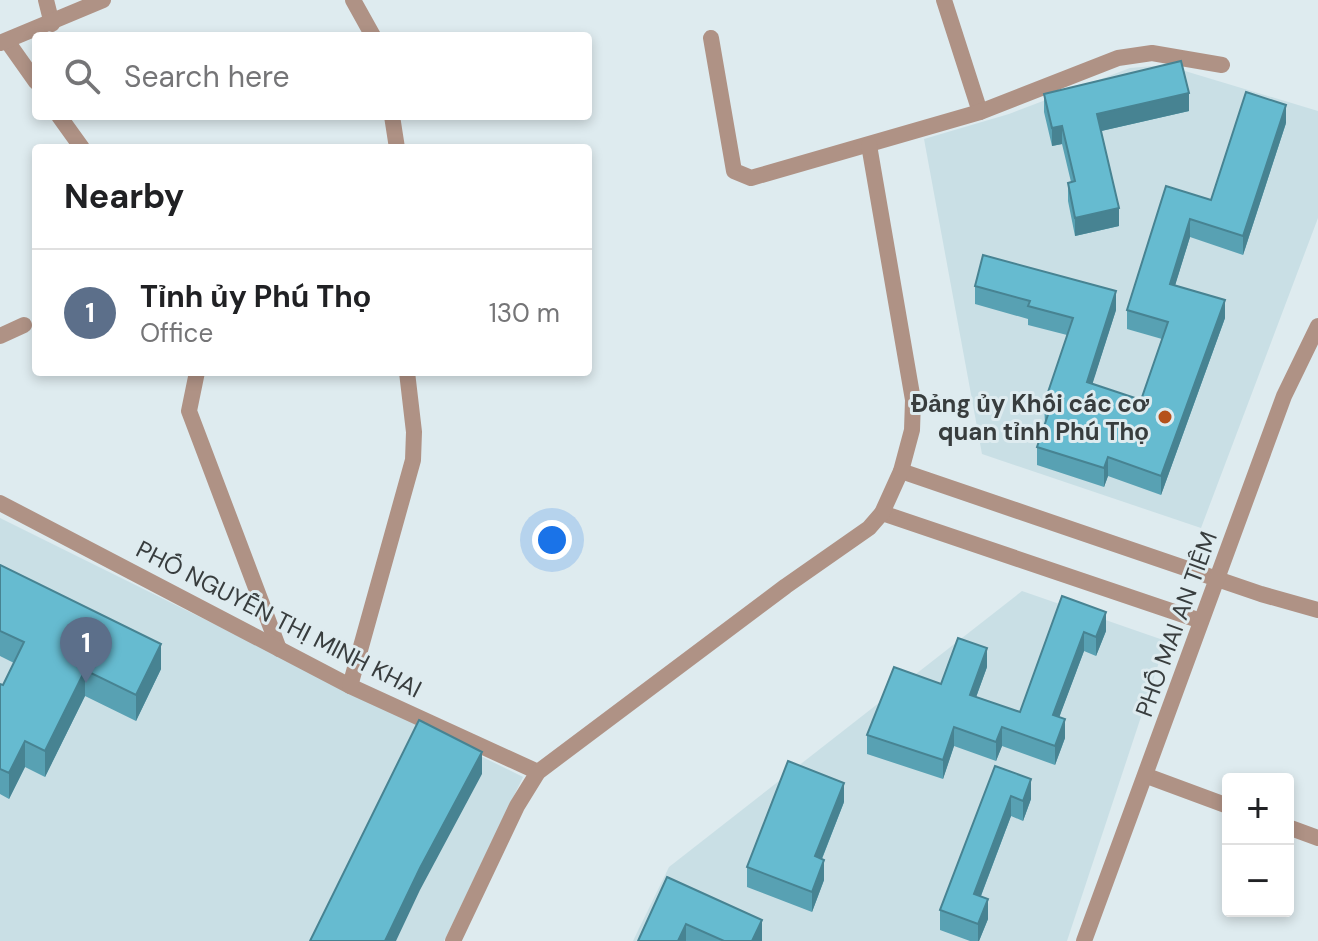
<!DOCTYPE html>
<html lang="en">
<head>
<meta charset="utf-8">
<style>
  body { margin:0; font-family:"DM Sans",sans-serif; background:#f2f2f2; color:#202124 }
  .controls { position:absolute; right:24px; bottom:24px; display:grid; overflow:hidden; border-radius:8px; box-shadow:0 4px 12px #0003 }
  .controls button { width:72px; height:72px; display:grid; place-items:center; padding:0; border:0; border-bottom:2px solid #e0e0e0; background:#fff; color:#202124; font:40px sans-serif }
  .you { position:absolute; left:552px; top:540px; width:28px; height:28px; margin:-20px; border:6px solid #fff; border-radius:50%; background:#1a73e8; box-shadow:0 0 0 12px #1a73e833 }
  .badge { display:grid; place-items:center; width:52px; height:52px; border-radius:50%; background:#b5511a; color:#fff; font-size:26px; font-weight:700 }
  .pin { position:absolute; translate:-50% -66px; filter:drop-shadow(0 2px 4px #0008) }
  .pin::after { content:''; position:absolute; top:42px; width:28px; height:24px; background:inherit; clip-path:polygon(0 0,100% 0,50% 100%) }
  .list { margin:0; padding:0; list-style:none }
  h2 { display:flex; justify-content:space-between; align-items:center; height:104px; margin:0; padding:0 32px; font-size:34px }
  h2 small { font-size:26px; font-weight:400; color:#757577 }
  .list li { display:grid; grid-template-columns:52px 1fr auto; gap:24px; align-items:center; box-sizing:border-box; height:128px; padding:0 32px; border-top:2px solid #e0e0e0 }
  .list b { display:block; font-size:30px; white-space:nowrap }
  .list p { margin:0; font-size:26px; white-space:nowrap; color:#757577 }
  .list em { font-size:26px; font-style:normal; color:#757577 }
  .icon { flex:none; width:44px; height:44px; fill:none; stroke:currentColor; stroke-width:2; stroke-linecap:round; stroke-linejoin:round }
  .map { position:relative; flex:none; width:1318px; height:941px; overflow:hidden }
  .search { position:absolute; background:#fff; box-shadow:0 4px 12px #0003; left:32px; top:32px; width:560px; height:88px; display:flex; align-items:center; gap:20px; box-sizing:border-box; padding:0 28px; border-radius:8px; color:#757577; font-size:30px }
  .panel { position:absolute; background:#fff; box-shadow:0 4px 12px #0003; left:32px; top:144px; width:560px; height:232px; border-radius:8px }
  .map>svg:first-child { display:block }
  .built { fill:#c9dfe5 }
  .lines { fill:none; stroke-linecap:round; stroke-linejoin:round }
  .street { stroke:#af9285; stroke-width:16 }
  .wall { fill:#58a1b3 }
  .shaded-wall { fill:#478392 }
  .building { fill:#66bbd0; stroke:#478392; stroke-width:2 }
  .poi-dot { fill:#b5511a; stroke:#deebef; stroke-width:3 }
  .labels { text-anchor:middle; dominant-baseline:central; stroke-width:6; stroke-linejoin:round; paint-order:stroke }
  .poi-label { font-size:24px; font-weight:bold; fill:#383d3e; stroke:#deebef; text-anchor:end }
  .street-label { font-size:24px; fill:#383d3e; stroke:#deebef }
</style>
</head>
<body>
<div class="map">
<svg width="1318" height="941" viewBox="0 0 1318 941">
  <rect width="100%" height="100%" fill="#deebef"/>
  <!-- built -->
  <g class="built">
    <path d="M1165,65L1318,111V218L1201,528L982,454L924,139L1009,114L1130,68Z"/>
    <path d="M0,518L523,777L444,941H0Z"/>
    <path d="M1022,591L1166,641L1067,941H633L669,867Z"/>
  </g>
  <g class="lines">
    <!-- street -->
    <g class="street">
      <path d="M46,0L52,24"/>
      <path d="M353,0L373,36"/>
      <path d="M944,0L980,112"/>
      <path d="M711,38L734,171L751,178L980,112L1118,58L1152,53L1222,65"/>
      <path d="M7,41L36,82"/>
      <path d="M0,43L103,0"/>
      <path d="M59,116L82,148"/>
      <path d="M392,116L397,148"/>
      <path d="M0,336L24,325"/>
      <path d="M197,372L189,411L279,649"/>
      <path d="M901,471L1261,594L1318,610"/>
      <path d="M0,503L350,686L538,772"/>
      <path d="M882,513L1201,621"/>
      <path d="M350,686L413,460L414,432L407,372"/>
      <path d="M1147,776L1228,806"/>
      <path d="M1288,827L1318,838"/>
      <path d="M453,941L517,806L538,772L786,586L869,528L882,513L901,471L912,430L913,400L869,145"/>
      <path d="M1084,941L1284,396L1318,326"/>
    </g>
  </g>
  <!-- wall -->
  <g class="wall">
    <path d="M1044,94L1189,111L1101,131L1119,226L1075,236L1068,201V183L1071,182L1062,144L1052,146L1044,112Z"/>
    <path d="M1286,123L1243,255L1190,237L1175,285L1225,318L1161,495L1108,476L1104,487L1037,465V447L1045,423L1044,404L1067,335L1028,325V319L975,304V286L1116,310L1092,384L1141,400L1162,339L1127,329V310L1166,186L1211,200Z"/>
    <path d="M0,565L161,669L136,721L85,696L45,777L25,767L9,799L0,794V684L3,685L14,663L0,656Z"/>
    <path d="M1062,596L1106,631L1096,656L1084,651L1059,717L1065,738L1055,765L1002,746L996,761L954,746L943,779L867,754V735L941,684L987,667L976,697L1020,712Z"/>
    <path d="M995,766L1031,799L1023,821L1011,816L981,896L988,919L979,941H970L940,930V910Z"/>
    <path d="M844,802L822,859L824,880L812,912L747,887V867Z"/>
    <path d="M667,877L762,941H638Z"/>
  </g>
  <!-- shaded-wall -->
  <g class="shaded-wall">
    <path d="M1189,93V111L1097,132V114Z"/>
    <path d="M1286,105V123L1243,255V236Z"/>
    <path d="M1062,126V144L1052,146V128Z"/>
    <path d="M1119,208V226L1075,236V218Z"/>
    <path d="M1190,219V237L1170,302V284Z"/>
    <path d="M1116,291V310L1087,401V382Z"/>
    <path d="M1225,300V318L1161,495V476Z"/>
    <path d="M1108,457V476L1104,487V468Z"/>
    <path d="M1106,612V631L1096,656V637Z"/>
    <path d="M1084,632V651L1053,734V715Z"/>
    <path d="M161,644V669L136,721V695Z"/>
    <path d="M987,648V667L970,714V695Z"/>
    <path d="M85,670V696L45,777V751Z"/>
    <path d="M1065,719V738L1055,765V746Z"/>
    <path d="M954,727V746L943,779V760Z"/>
    <path d="M1002,727V746L996,761V742Z"/>
    <path d="M25,741V767L9,799V773Z"/>
    <path d="M482,752V774L420,890L396,941H385L420,868Z"/>
    <path d="M1031,779V799L1023,821V801Z"/>
    <path d="M844,783V802L815,876V856Z"/>
    <path d="M1011,796V816L974,914V894Z"/>
    <path d="M824,860V880L812,912V892Z"/>
    <path d="M988,899V919L979,941H978V924Z"/>
    <path d="M762,920V941H752Z"/>
    <path d="M686,924V941H678Z"/>
  </g>
  <!-- building -->
  <g class="building">
    <path d="M1181,61L1189,93L1097,114L1119,208L1075,218L1068,183L1075,181L1062,126L1052,128L1044,94Z"/>
    <path d="M1246,92L1286,105L1243,236L1190,219L1170,284L1225,300L1161,476L1108,457L1104,468L1037,447L1051,406L1044,404L1073,318L1028,306L1030,301L975,286L983,255L1116,291L1087,382L1141,400L1168,322L1127,310L1166,186L1211,200Z"/>
    <path d="M0,565L161,644L136,695L85,670L45,751L25,741L9,773L0,769V684L3,685L24,642L0,631Z"/>
    <path d="M1062,596L1106,612L1096,637L1084,632L1053,715L1065,719L1055,746L1002,727L996,742L954,727L943,760L867,735L894,667L941,684L958,638L987,648L970,695L1020,712Z"/>
    <path d="M419,720L482,752L420,868L385,941H310Z"/>
    <path d="M788,761L844,783L815,856L824,860L812,892L747,867Z"/>
    <path d="M995,766L1031,779L1023,801L1011,796L974,894L988,899L978,924L940,910Z"/>
    <path d="M667,877L762,920L752,941H724L686,924L678,941H638Z"/>
  </g>
  <!-- markers -->
  <circle class="poi-dot" cx="1165" cy="417" r="8"/>
  <g class="labels">
    <!-- poi labels -->
    <g class="poi-label">
      <text x="1149" y="403">Đảng ủy Khối các cơ<tspan x="1149" dy="28">quan tỉnh Phú Thọ</tspan></text>
    </g>
    <!-- street labels -->
    <g class="street-label">
      <text transform="translate(279 619) rotate(27)">PHỐ NGUYỄN THỊ MINH KHAI</text>
      <text transform="translate(1176 624) rotate(-70)">PHỐ MAI AN TIÊM</text>
    </g>
  </g>
</svg>
<div class="controls">
<button>+</button>
<button>−</button>
</div>
<div class="you"></div>
<div class="pin badge" style="left:86px;top:683px;background:#5c6f8a">1</div>
<div class="search"><svg class="icon" aria-label="search" viewBox="0 0 24 24"><circle cx="10" cy="10" r="6"/><path d="M15 15l6 6"/></svg>Search here</div>
<section class="panel">
<h2>Nearby<small></small></h2>
<ul class="list">
<li><span class="badge" style="background:#5c6f8a">1</span><div><b>Tỉnh ủy Phú Thọ</b><p>Office</p></div><em>130 m</em></li>
</ul>
</section>
</div>
</body>
</html>
